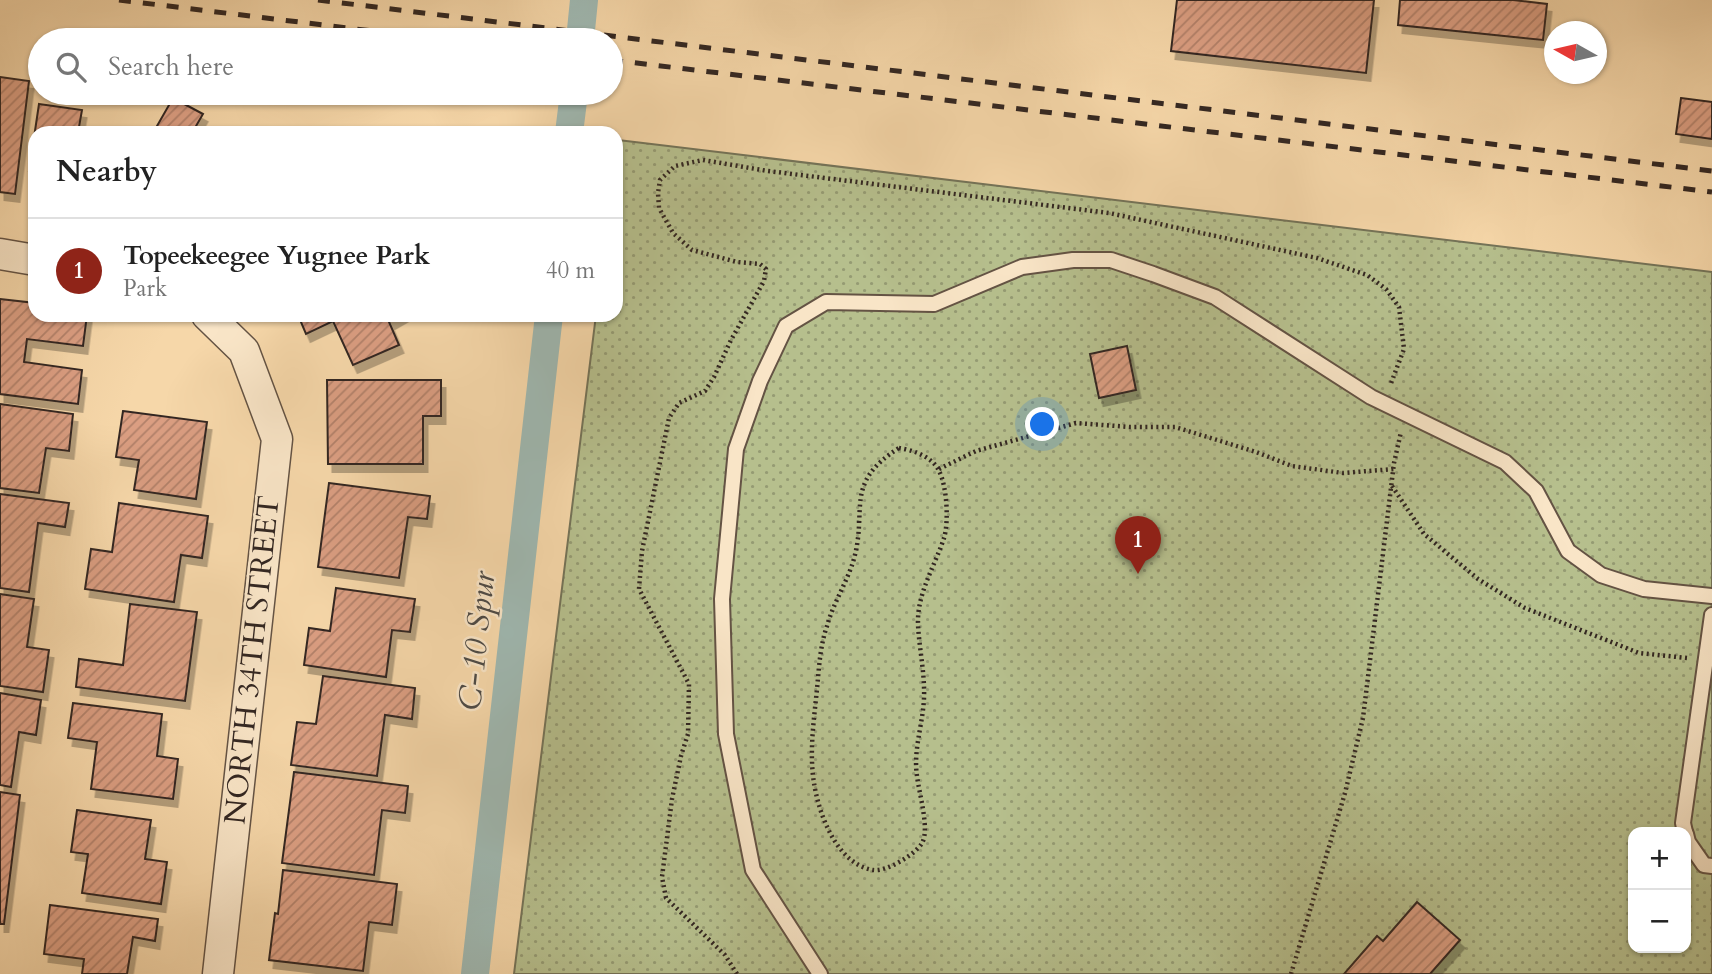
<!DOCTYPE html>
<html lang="en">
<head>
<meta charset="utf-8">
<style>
  body { margin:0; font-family:Cardo,serif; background:#f6f6f6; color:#222 }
  .controls { position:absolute; right:21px; bottom:21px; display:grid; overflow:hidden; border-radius:14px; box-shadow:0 2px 5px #0004 }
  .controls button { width:63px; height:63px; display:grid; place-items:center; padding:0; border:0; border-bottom:2px solid #e0e0e0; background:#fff; color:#222; font:35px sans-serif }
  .compass { position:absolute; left:1544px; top:21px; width:63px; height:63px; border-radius:50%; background:#fff; box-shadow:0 2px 5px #0004; rotate:278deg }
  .you { position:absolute; left:1043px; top:425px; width:24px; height:24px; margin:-18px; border:5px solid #fff; border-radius:50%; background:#1a73e8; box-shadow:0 0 0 10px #1a73e833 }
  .badge { display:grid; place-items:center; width:46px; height:46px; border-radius:50%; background:#8f2418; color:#fff; font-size:23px; font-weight:700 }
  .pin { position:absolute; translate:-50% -58px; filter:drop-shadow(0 2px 4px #0008) }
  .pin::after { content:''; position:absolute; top:37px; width:24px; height:21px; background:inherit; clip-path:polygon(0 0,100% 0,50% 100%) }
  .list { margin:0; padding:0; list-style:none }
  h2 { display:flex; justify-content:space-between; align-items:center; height:91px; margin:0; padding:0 28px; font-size:30px }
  h2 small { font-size:23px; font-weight:400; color:#767676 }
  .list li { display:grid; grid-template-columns:46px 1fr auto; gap:21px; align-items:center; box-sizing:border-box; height:105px; padding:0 28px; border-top:2px solid #e0e0e0 }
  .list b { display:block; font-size:26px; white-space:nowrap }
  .list p { margin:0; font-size:23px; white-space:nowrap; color:#767676 }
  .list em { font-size:23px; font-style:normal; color:#767676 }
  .icon { flex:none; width:38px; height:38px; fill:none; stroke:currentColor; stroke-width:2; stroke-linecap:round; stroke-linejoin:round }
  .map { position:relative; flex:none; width:1712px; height:974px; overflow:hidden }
  .search { position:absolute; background:#fff; box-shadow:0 2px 5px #0004; left:28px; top:28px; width:595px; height:77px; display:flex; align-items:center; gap:18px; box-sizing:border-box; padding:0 24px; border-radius:38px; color:#767676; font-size:26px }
  .panel { position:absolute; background:#fff; box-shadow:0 2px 5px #0004; left:28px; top:126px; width:595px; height:196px; border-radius:21px }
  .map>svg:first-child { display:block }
  .grass { fill:url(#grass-dots); stroke:#747358; stroke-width:2; fill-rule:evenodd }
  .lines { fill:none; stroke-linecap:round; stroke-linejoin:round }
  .canal { stroke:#9fb8b1; stroke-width:28 }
  .building { fill:url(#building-hatch); stroke:#332722; stroke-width:2; filter:url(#shadow) }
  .lane-casing { stroke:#645344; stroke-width:18 }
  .street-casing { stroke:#645344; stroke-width:33 }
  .path { stroke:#332722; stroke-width:4.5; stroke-dasharray:2 3.5; stroke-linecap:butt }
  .lane { stroke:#f9e5c7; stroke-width:14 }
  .street { stroke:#f9e5c7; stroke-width:30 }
  .rail { stroke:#332722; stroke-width:5; stroke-dasharray:12 12; stroke-linecap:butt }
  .labels { text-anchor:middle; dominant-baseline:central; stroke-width:5; stroke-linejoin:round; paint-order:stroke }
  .street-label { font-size:30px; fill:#332722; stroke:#f9e5c7 }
  .water-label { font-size:32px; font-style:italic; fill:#4e4b46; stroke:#f9e5c7 }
</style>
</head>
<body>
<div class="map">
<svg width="1712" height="974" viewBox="0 0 1712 974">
  <defs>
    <pattern id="grass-dots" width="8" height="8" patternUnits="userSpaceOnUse" patternTransform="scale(1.75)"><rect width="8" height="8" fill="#b6bf8d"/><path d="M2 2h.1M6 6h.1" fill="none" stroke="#959b73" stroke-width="1.8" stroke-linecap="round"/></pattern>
    <pattern id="building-hatch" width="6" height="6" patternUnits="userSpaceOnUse" patternTransform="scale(1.75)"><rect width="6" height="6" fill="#db9e82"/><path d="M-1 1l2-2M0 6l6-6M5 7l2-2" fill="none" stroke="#b2816a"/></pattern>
    <filter id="shadow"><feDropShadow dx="4.5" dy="8" stdDeviation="0" flood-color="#0004"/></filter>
  </defs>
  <rect width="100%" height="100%" fill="#f6d7a9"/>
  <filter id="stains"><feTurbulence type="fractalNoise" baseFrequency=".00286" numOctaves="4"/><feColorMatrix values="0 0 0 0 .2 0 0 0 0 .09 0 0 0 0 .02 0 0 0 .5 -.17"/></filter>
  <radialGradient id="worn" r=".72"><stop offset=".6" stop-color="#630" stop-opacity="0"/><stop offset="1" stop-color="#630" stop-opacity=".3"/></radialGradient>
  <!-- grass -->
  <path class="grass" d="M618,140L1712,272V974H514L596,315H616ZM1633,832H1686V948H1633Z"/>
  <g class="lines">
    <!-- canal -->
    <g class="canal">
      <path d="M580,40L584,0"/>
      <path d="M569,133L574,93"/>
      <path d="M475,974L549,315"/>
    </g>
  </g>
  <!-- building -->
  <g class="building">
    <path d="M1177,0H1374L1366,73L1171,51Z"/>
    <path d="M1400,0H1513L1547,4L1543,40L1398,25Z"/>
    <path d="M0,77L29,81L15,194L0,192Z"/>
    <path d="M173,98L203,114L192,133H153Z"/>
    <path d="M1681,98L1712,102V139L1676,134Z"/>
    <path d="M39,104L82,110L79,127L116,133H35V172L29,171Z"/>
    <path d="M0,299L35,303V315H87L83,346L27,339L24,362L82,370L78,404L0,394Z"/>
    <path d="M298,315H401L389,322L399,345L353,365L333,321L306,334Z"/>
    <path d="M1127,346L1136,390L1099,398L1090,354Z"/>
    <path d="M327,380H441V416H423V464H328Z"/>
    <path d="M0,404L73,414L69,451L46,448L39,493L0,488Z"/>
    <path d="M123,411L207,422L196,499L134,490L139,460L116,457Z"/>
    <path d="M329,483L430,496L427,519L408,517L399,578L318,567Z"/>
    <path d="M0,494L69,503L65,527L38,523L29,592L0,588Z"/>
    <path d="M119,503L208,516L202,558L181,555L174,602L85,589L91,549L112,552Z"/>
    <path d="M336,588L415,599L410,632L392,630L386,677L304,665L309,628L330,631Z"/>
    <path d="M0,594L34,599L27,647L49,650L43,692L0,686Z"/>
    <path d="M130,604L197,612L185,701L76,687L79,659L123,665Z"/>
    <path d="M323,676L415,688L412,719L385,715L377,776L291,765L297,722L316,724Z"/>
    <path d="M0,693L41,700L36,735L19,732L11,787L0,785Z"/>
    <path d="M73,703L162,714L157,756L178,759L173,799L91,789L97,742L68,738Z"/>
    <path d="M294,772L408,786L405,813L382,810L374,875L282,863Z"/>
    <path d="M0,792L20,795L4,924H0Z"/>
    <path d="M77,810L151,820L145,859L167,862L161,904L82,893L88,854L71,852Z"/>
    <path d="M283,870L397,884L392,925L369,922L363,971L269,960L275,913L278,914Z"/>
    <path d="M1417,902L1460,940L1430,974H1344L1377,936L1383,941Z"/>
    <path d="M50,905L158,919L155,941L133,937L127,974H82L84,959L44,954Z"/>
  </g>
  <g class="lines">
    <defs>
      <g id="lane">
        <path d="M1685,832L1683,823L1712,615"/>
        <path d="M1686,834L1688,842L1704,865L1712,866"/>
        <path d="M820,974L753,870L726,734L722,599L736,449L760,381L786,326L826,302L934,304L1022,267L1073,260H1111L1153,274L1215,297L1371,397L1505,462L1536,491L1568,551L1601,575L1644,589L1712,596"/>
      </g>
      <g id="street">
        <path d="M0,254L35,260"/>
        <path d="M207,315L244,351L277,439L218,974"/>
      </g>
    </defs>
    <!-- lane casing -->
    <use href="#lane" class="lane-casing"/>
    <!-- street casing -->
    <use href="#street" class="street-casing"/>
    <!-- path -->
    <g class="path">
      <path d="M899,448C913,450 933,457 939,471C947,486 949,522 944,538C935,566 917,593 918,624C919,648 925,673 924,698C923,724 913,750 917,776C919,793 930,830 922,843C915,855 886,872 873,870C837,864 819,815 814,783C809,752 814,720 817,689C819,668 820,646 827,626C833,604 846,584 853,562C869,510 842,484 899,448Z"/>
      <path d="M939,469L976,451L1076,423L1130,427H1175L1256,452L1292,466L1343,473L1394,469"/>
      <path d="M1392,486L1424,534L1478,579L1525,608L1639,653L1687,658"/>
      <path d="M737,974L725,955L666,898L662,877L672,799L681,756L688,734L689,684L639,589L642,551L669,418L679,403L705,391L714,377L731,340L764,281L766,269L760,264L737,262L692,250L673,233L659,208L658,193L660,180L675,166L703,160L768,171L1109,213L1317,258L1367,275L1386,289L1399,307L1404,349L1390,386"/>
      <path d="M1291,974L1345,793L1363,718L1394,463L1401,432"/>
    </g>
    <!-- lane -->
    <use href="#lane" class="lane"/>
    <!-- street -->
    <use href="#street" class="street"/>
    <!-- rail -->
    <g class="rail">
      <path d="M119,0L446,40"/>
      <path d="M318,0L1712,171"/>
      <path d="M611,60L1712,192"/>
    </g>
  </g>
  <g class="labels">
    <!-- street labels -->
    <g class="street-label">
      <text transform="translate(252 660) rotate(-84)">NORTH 34TH STREET</text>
    </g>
    <!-- water labels -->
    <g class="water-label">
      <text transform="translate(477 641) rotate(-84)">C-10 Spur</text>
    </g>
  </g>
  <rect width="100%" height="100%" filter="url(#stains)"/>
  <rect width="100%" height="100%" fill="url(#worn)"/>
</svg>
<div class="controls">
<button>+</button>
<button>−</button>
</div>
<svg class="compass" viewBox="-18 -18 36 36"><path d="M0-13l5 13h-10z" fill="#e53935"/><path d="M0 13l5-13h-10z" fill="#767676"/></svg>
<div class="you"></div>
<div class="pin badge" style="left:1138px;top:574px">1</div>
<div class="search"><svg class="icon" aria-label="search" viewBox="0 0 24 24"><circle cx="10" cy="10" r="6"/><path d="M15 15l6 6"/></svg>Search here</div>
<section class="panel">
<h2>Nearby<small></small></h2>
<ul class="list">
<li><span class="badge">1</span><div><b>Topeekeegee Yugnee Park</b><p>Park</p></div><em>40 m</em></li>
</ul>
</section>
</div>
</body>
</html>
